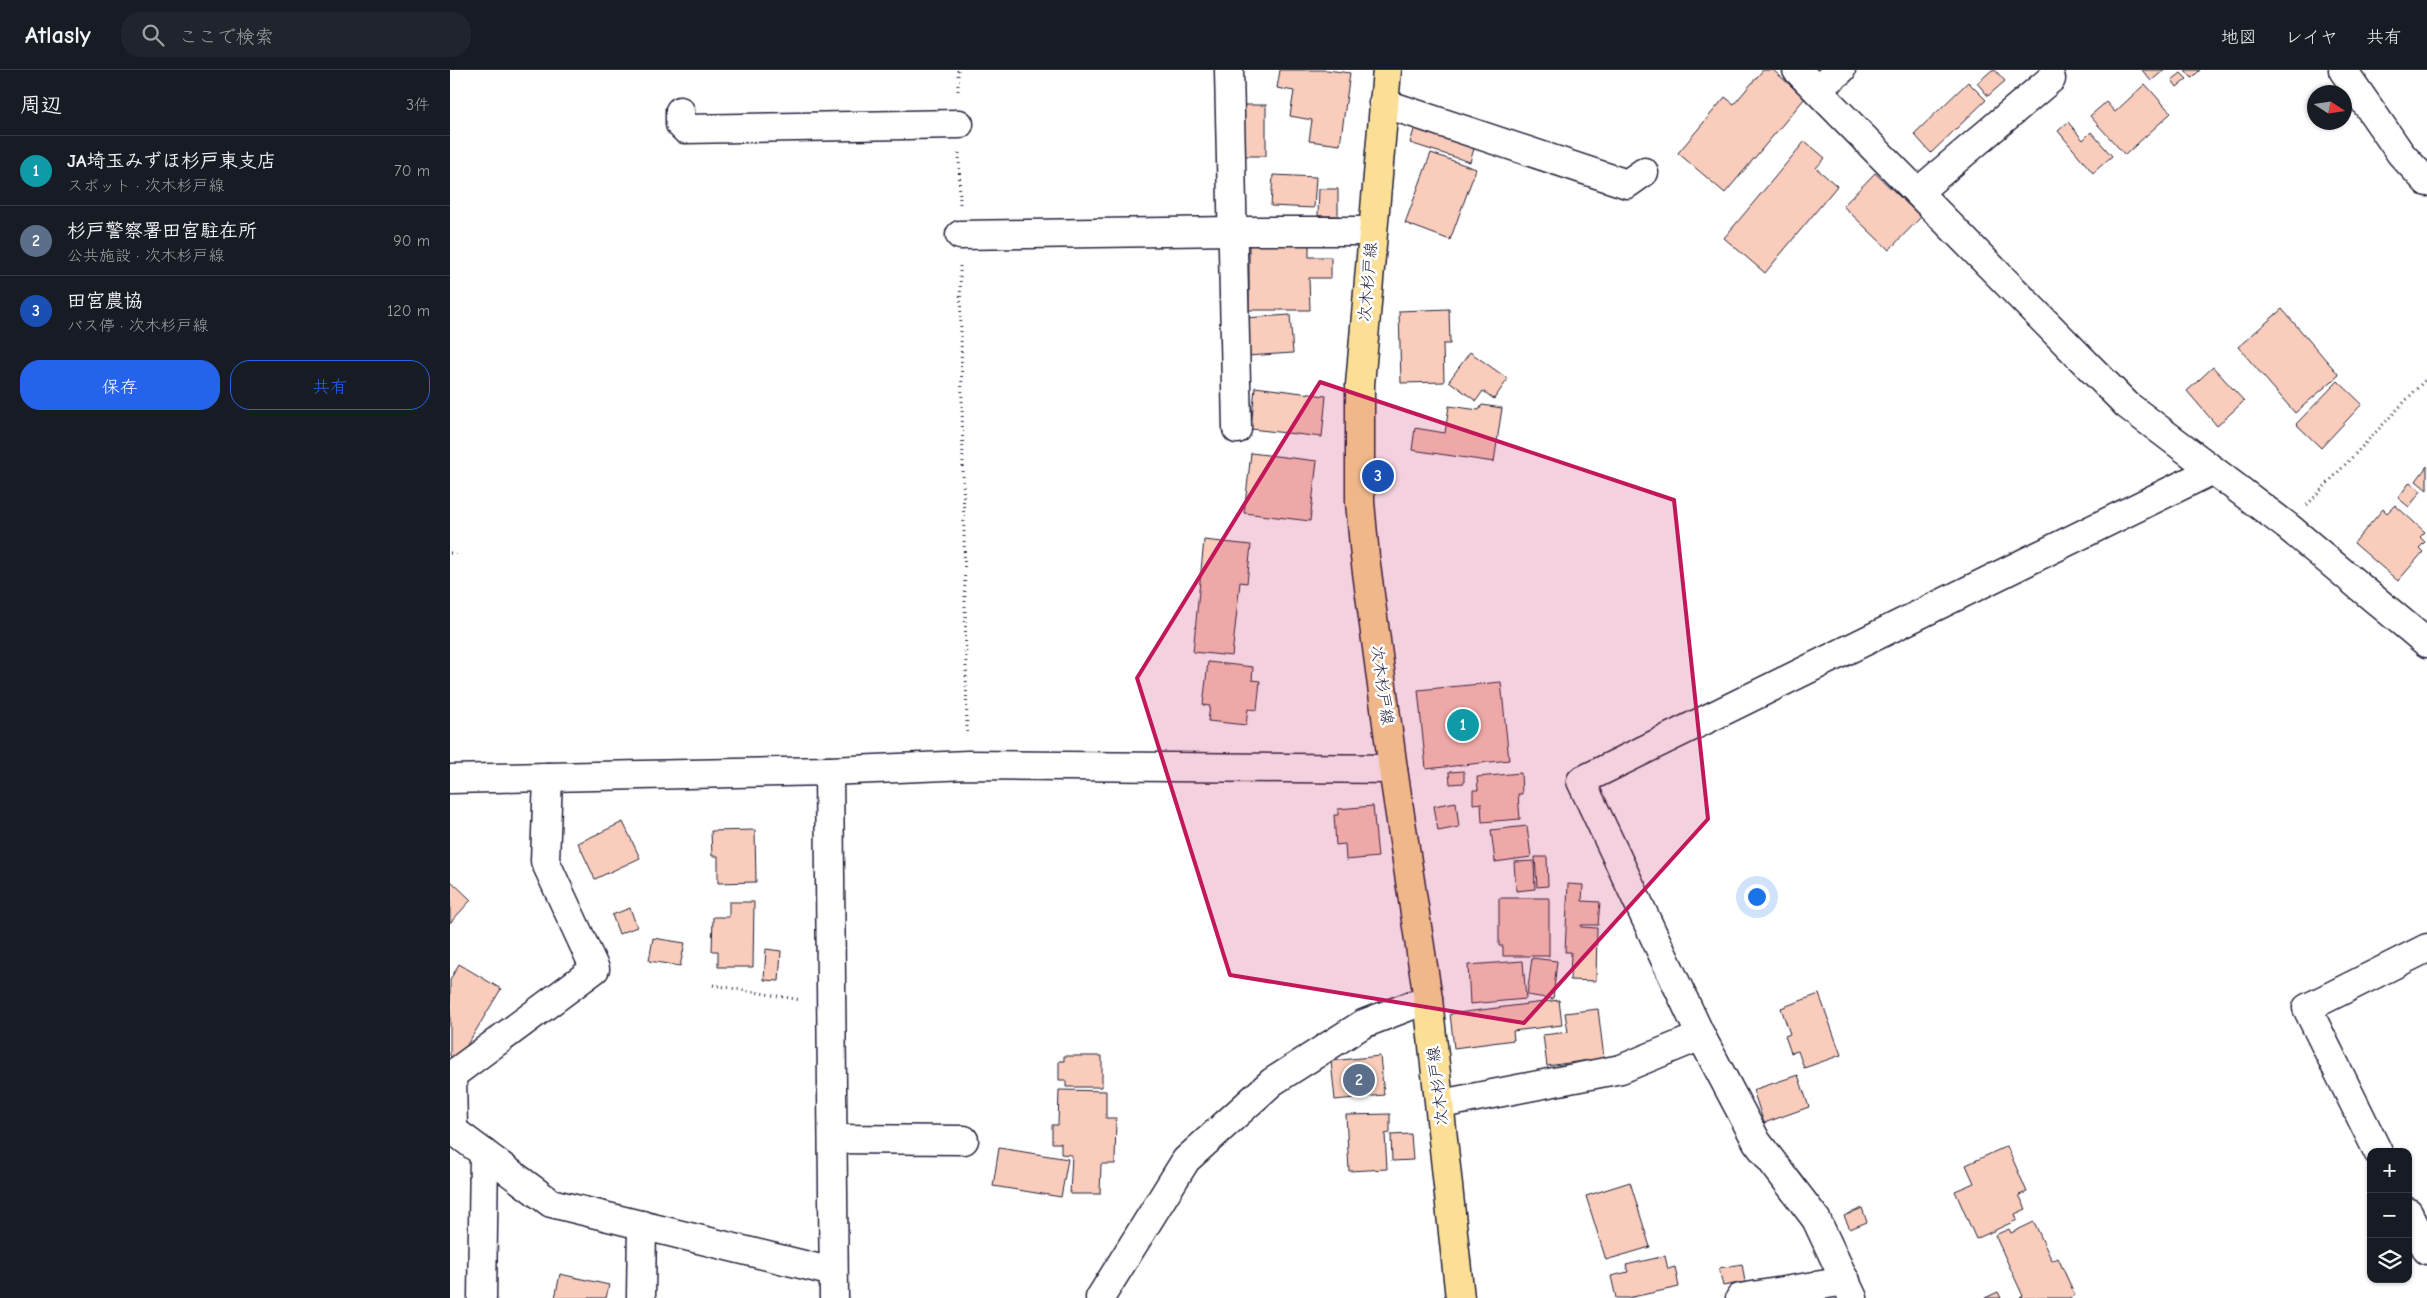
<!DOCTYPE html>
<html lang="ja">
<head>
<meta charset="utf-8">
<style>
  body { margin:0; font-family:"Comic Neue","Klee One",sans-serif; background:#20242c; color:#f1f3f6 }
  .controls { position:absolute; right:15px; bottom:15px; display:grid; overflow:hidden; border-radius:10px; box-shadow:0 1px 4px #0004 }
  .controls button { width:45px; height:45px; display:grid; place-items:center; padding:0; border:0; border-bottom:1px solid #363941; background:#171b24; color:#f1f3f6; font:25px sans-serif }
  .compass { position:absolute; left:1857px; top:15px; width:45px; height:45px; border-radius:50%; background:#171b24; box-shadow:0 1px 4px #0004; rotate:102deg }
  .you { position:absolute; left:1306px; top:826px; width:18px; height:18px; margin:-12px; border:4px solid #fff; border-radius:50%; background:#1a73e8; box-shadow:0 0 0 8px #1a73e833 }
  .badge { display:grid; place-items:center; width:32px; height:32px; border-radius:50%; background:#2563eb; color:#fff; font-size:16px; font-weight:700 }
  .pin { position:absolute; translate:-50% -50%; border:2px solid #fff; box-shadow:0 1px 5px #0006 }
  .list { margin:0; padding:0; list-style:none }
  h2 { display:flex; justify-content:space-between; align-items:center; height:65px; margin:0; padding:0 20px; font-size:21px }
  h2 small { font-size:16px; font-weight:400; color:#9ea1a6 }
  .list li { display:grid; grid-template-columns:32px 1fr auto; gap:15px; align-items:center; box-sizing:border-box; height:70px; padding:0 20px; border-top:1px solid #363941 }
  .list b { display:block; font-size:19px; white-space:nowrap }
  .list p { margin:0; font-size:16px; white-space:nowrap; color:#9ea1a6 }
  .list em { font-size:16px; font-style:normal; color:#9ea1a6 }
  .actions { display:flex; gap:10px; padding:15px 20px }
  .actions a { flex:1; padding:11px 0; border:1px solid #2563eb; border-radius:20px; text-align:center; font-size:18px; color:#2563eb }
  .actions .main { background:#2563eb; color:#fff }
  .icon { flex:none; width:28px; height:28px; fill:none; stroke:currentColor; stroke-width:2; stroke-linecap:round; stroke-linejoin:round }
  .map { position:relative; flex:none; width:1977px; height:1228px; overflow:hidden }
  header { display:flex; align-items:center; gap:30px; box-sizing:border-box; height:70px; padding:0 25px; background:#171b24; border-bottom:1px solid #363941 }
  header strong { font-size:24px }
  nav { display:flex; gap:28px; margin-inline-start:auto; font-size:18px }
  .search { width:350px; height:45px; background:#20242c; display:flex; align-items:center; gap:12px; box-sizing:border-box; padding:0 18px; border-radius:20px; color:#9ea1a6; font-size:19px }
  main { display:flex }
  aside { flex:1; background:#171b24 }
  .map>svg:first-child { display:block }
  .building { fill:#f9ccbb; stroke:#22223b }
  .lines { fill:none; stroke-linecap:round; stroke-linejoin:round }
  .minor-casing { stroke:#22223b; stroke-width:31 }
  .major-casing { stroke:#22223b; stroke-width:31 }
  .path { stroke:#22223b; stroke-width:3; stroke-dasharray:1 4; stroke-linecap:butt }
  .minor { stroke:#fff; stroke-width:28 }
  .major { stroke:#fbdf96; stroke-width:28 }
  .marked { fill:#c2185b; fill-opacity:0.2; stroke:#c2185b; stroke-width:4; stroke-linejoin:round }
  .labels { text-anchor:middle; dominant-baseline:central; stroke-width:5; stroke-linejoin:round; paint-order:stroke }
  .street-label { font-size:16px; fill:#22223b; stroke:#fff }
</style>
</head>
<body>
<header>
<strong>Atlasly</strong>
<div class="search"><svg class="icon" aria-label="search" viewBox="0 0 24 24"><circle cx="10" cy="10" r="6"/><path d="M15 15l6 6"/></svg>ここで検索</div>
<nav><a>地図</a><a>レイヤ</a><a>共有</a></nav>
</header>
<main>
<aside>
<h2>周辺<small>3件</small></h2>
<ul class="list">
<li><span class="badge" style="background:#0f9aa8">1</span><div><b>JA埼玉みずほ杉戸東支店</b><p>スポット · 次木杉戸線</p></div><em>70 m</em></li>
<li><span class="badge" style="background:#5c6f8a">2</span><div><b>杉戸警察署田宮駐在所</b><p>公共施設 · 次木杉戸線</p></div><em>90 m</em></li>
<li><span class="badge" style="background:#1a4fb4">3</span><div><b>田宮農協</b><p>バス停 · 次木杉戸線</p></div><em>120 m</em></li>
</ul>
<div class="actions"><a class="main">保存</a><a>共有</a></div>
</aside>
<div class="map">
<svg width="1977" height="1228" viewBox="0 0 1977 1228">
  <rect width="100%" height="100%" fill="#fff"/>
  <filter id="ink" filterUnits="userSpaceOnUse"><feTurbulence type="fractalNoise" baseFrequency=".02" numOctaves="2"/><feDisplacementMap in="SourceGraphic" scale="10" xChannelSelector="R" yChannelSelector="G"/><feConvolveMatrix kernelMatrix="1 2 1 2 8 2 1 2 1" color-interpolation-filters="sRGB"/></filter>
  <g filter="url(#ink)">
    <!-- building -->
    <g class="building">
      <path d="M830,0H877L900,3L890,75L859,71L862,50L840,46L844,21L827,18Z"/>
      <path d="M1313,0H1323L1355,28L1275,123L1228,83L1275,27L1284,34Z"/>
      <path d="M1542,0H1545L1555,11L1538,26L1527,13Z"/>
      <path d="M1692,0H1714L1701,11Z"/>
      <path d="M1735,0H1750L1742,8Z"/>
      <path d="M1731,3L1737,9L1727,17L1722,10Z"/>
      <path d="M1518,12L1536,30L1481,83L1464,64Z"/>
      <path d="M1695,14L1721,43L1675,85L1640,46L1656,32L1665,42Z"/>
      <rect x="793" y="35" width="23" height="51"/>
      <path d="M967,50L1027,69L1020,92L960,73Z"/>
      <path d="M1618,52L1633,70L1641,62L1662,86L1643,103L1608,61Z"/>
      <path d="M1355,71L1375,88L1366,98L1387,116L1315,203L1274,168Z"/>
      <path d="M981,83L1026,99L1000,170L955,153Z"/>
      <path d="M1425,103L1471,147L1439,180L1393,136Z"/>
      <path d="M823,105L866,107L864,138L821,136Z"/>
      <path d="M869,119H888V146H868Z"/>
      <path d="M799,172H859V187H881V208H859L860,240H799Z"/>
      <path d="M999,239L1000,274H993L994,312L951,313L949,241Z"/>
      <path d="M1832,239L1889,305L1845,343L1788,277Z"/>
      <path d="M840,245L843,283L797,286L795,248Z"/>
      <path d="M1020,282L1058,309L1044,329L1033,321L1026,331L999,311Z"/>
      <path d="M1763,297L1794,331L1767,356L1737,321Z"/>
      <path d="M1888,311L1912,334L1871,378L1846,354Z"/>
      <path d="M805,317L876,326L872,367L801,359Z"/>
      <path d="M1032,335L1052,338L1044,392L962,380L965,358L995,363L999,336L1029,340Z"/>
      <path d="M801,383L867,391L860,451L794,443Z"/>
      <path d="M1977,396V420L1966,411Z"/>
      <path d="M1960,412L1971,421L1959,437L1948,428Z"/>
      <path d="M1945,435L1975,462L1970,467L1975,472L1969,478L1973,482L1948,511L1904,473L1933,439L1937,443Z"/>
      <path d="M754,470L801,475L797,513L790,512L782,586L743,582Z"/>
      <path d="M758,592L803,597L802,610L810,611L807,640L798,639L796,655L758,651L760,636L753,635Z"/>
      <path d="M1051,612L1059,690L976,699L968,620Z"/>
      <path d="M1014,701V713L1000,714L999,702Z"/>
      <path d="M1071,703L1072,724H1068L1070,749L1032,752L1031,733L1023,734V720H1028L1027,707Z"/>
      <path d="M1006,732L1009,757L988,761L984,736Z"/>
      <path d="M923,736L928,787L896,790L895,774L886,775L884,745H888V739Z"/>
      <path d="M173,752L190,788L145,809L128,773Z"/>
      <path d="M1077,756L1081,787L1045,792L1041,760Z"/>
      <path d="M305,760L306,812L268,813V786H262L261,761Z"/>
      <path d="M1085,787H1097L1098,816L1087,817Z"/>
      <path d="M1084,791L1085,819L1066,821L1064,792Z"/>
      <path d="M0,810L21,830L0,853Z"/>
      <path d="M1118,814L1133,815L1132,831L1150,832L1148,855H1131V857L1147,858L1146,911L1120,910L1121,882H1115Z"/>
      <path d="M1049,828H1099V886H1053V876H1049Z"/>
      <path d="M279,832H304L303,897H268V881H262L263,847H279Z"/>
      <path d="M180,838L187,857L169,864L162,845Z"/>
      <path d="M203,868L235,873L230,896L199,891Z"/>
      <path d="M316,879L331,881L329,911L314,910Z"/>
      <path d="M1082,888L1107,891L1103,929L1077,925Z"/>
      <path d="M1073,891L1076,929L1020,934L1018,895Z"/>
      <path d="M9,894L51,919L8,990L0,986V910Z"/>
      <path d="M1369,924L1391,985L1354,998L1348,981L1341,983L1335,966L1340,964L1331,938Z"/>
      <path d="M1109,930L1112,955L1063,961L1064,970L1004,978L1000,944Z"/>
      <path d="M1148,939L1154,988L1097,996L1093,965L1118,962L1115,943Z"/>
      <path d="M614,986H652V1017H616V1010H609V991H614Z"/>
      <path d="M930,986L934,1025L885,1030L881,991Z"/>
      <path d="M1348,1005L1359,1037L1314,1053L1303,1020Z"/>
      <path d="M609,1020L656,1021V1048H666L665,1094H651L650,1124H620L622,1085L611,1084V1073H602V1055H608Z"/>
      <path d="M940,1044V1063L935,1064L937,1099L899,1101L896,1045Z"/>
      <path d="M961,1064L963,1090L942,1091L941,1065Z"/>
      <path d="M1557,1076L1577,1122L1569,1125L1576,1139L1565,1144L1567,1150L1526,1169L1505,1121L1524,1113L1516,1095Z"/>
      <path d="M549,1078L618,1089L611,1127L543,1116Z"/>
      <path d="M1180,1112L1200,1177L1156,1190L1136,1126Z"/>
      <path d="M1412,1138L1417,1152L1400,1159L1394,1146Z"/>
      <path d="M1584,1152L1602,1191L1608,1188L1625,1225L1619,1228H1570L1573,1226L1545,1165L1559,1159L1561,1163Z"/>
      <path d="M1215,1186L1218,1199L1225,1197L1229,1217L1178,1228H1166L1161,1206L1178,1202L1176,1195Z"/>
      <path d="M1292,1194L1295,1212L1273,1216L1269,1198Z"/>
      <path d="M110,1204L159,1215L156,1228H105Z"/>
      <path d="M1548,1222L1551,1228H1535Z"/>
    </g>
    <g class="lines">
      <defs>
        <g id="minor">
          <path d="M779,0L787,359"/>
          <path d="M1347,0L1677,335L1837,456L1977,573"/>
          <path d="M1893,0L1951,84L1977,112"/>
          <path d="M1367,19L1391,0"/>
          <path d="M933,33L1177,114L1194,102"/>
          <path d="M230,41V54L235,59L509,54"/>
          <path d="M1468,122L1601,9"/>
          <path d="M510,165L783,161H922"/>
          <path d="M379,701L384,1228"/>
          <path d="M0,709L379,701L518,695L943,699"/>
          <path d="M991,1034L1171,999L1251,966"/>
          <path d="M0,1058L101,1133L383,1202"/>
          <path d="M3,1060L2,1005L145,899L95,791L98,707"/>
          <path d="M383,1069L514,1070"/>
          <path d="M1928,1082L1857,938L1977,878"/>
          <path d="M1958,1142L1977,1180"/>
          <path d="M32,1228L34,1083"/>
          <path d="M191,1228L192,1155"/>
          <path d="M650,1228L736,1090L822,1012L913,954L978,929"/>
          <path d="M1290,1228L1396,1211"/>
          <path d="M1403,1228L1366,1149L1307,1072L1251,966L1131,711L1763,400"/>
        </g>
        <path id="major" d="M937,0L910,315V432L915,487L943,699L978,929L1010,1228"/>
      </defs>
      <!-- minor casing -->
      <use href="#minor" class="minor-casing"/>
      <!-- major casing -->
      <use href="#major" class="major-casing"/>
      <!-- path -->
      <g class="path">
        <path d="M508,0V24"/>
        <path d="M509,83L510,134"/>
        <path d="M510,196L517,664"/>
        <path d="M1857,435L1977,308"/>
        <path d="M0,483H6"/>
        <path d="M263,915L351,930"/>
      </g>
      <!-- minor -->
      <use href="#minor" class="minor"/>
      <!-- major -->
      <use href="#major" class="major"/>
    </g>
  </g>
  <!-- marked area -->
  <path class="marked" d="M870,312L1224,430L1258,749L1074,953L780,905L687,608Z"/>
  <g class="labels">
    <!-- street labels -->
    <g class="street-label">
      <text transform="translate(918 212) rotate(-85)">次木杉戸線</text>
      <text transform="translate(932 615) rotate(82)">次木杉戸線</text>
      <text transform="translate(988 1016) rotate(-97)">次木杉戸線</text>
    </g>
  </g>
</svg>
<div class="controls">
<button>+</button>
<button>−</button>
<button><svg class="icon" aria-label="layers" viewBox="0 0 24 24"><path d="M12 4l9 5-9 5-9-5zM3 14l9 5 9-5"/></svg></button>
</div>
<svg class="compass" viewBox="-18 -18 36 36"><path d="M0-13l5 13h-10z" fill="#e53935"/><path d="M0 13l5-13h-10z" fill="#9ea1a6"/></svg>
<div class="you"></div>
<div class="pin badge" style="left:1013px;top:655px;background:#0f9aa8">1</div>
<div class="pin badge" style="left:909px;top:1010px;background:#5c6f8a">2</div>
<div class="pin badge" style="left:928px;top:406px;background:#1a4fb4">3</div>
</div>
</main>
</body>
</html>
